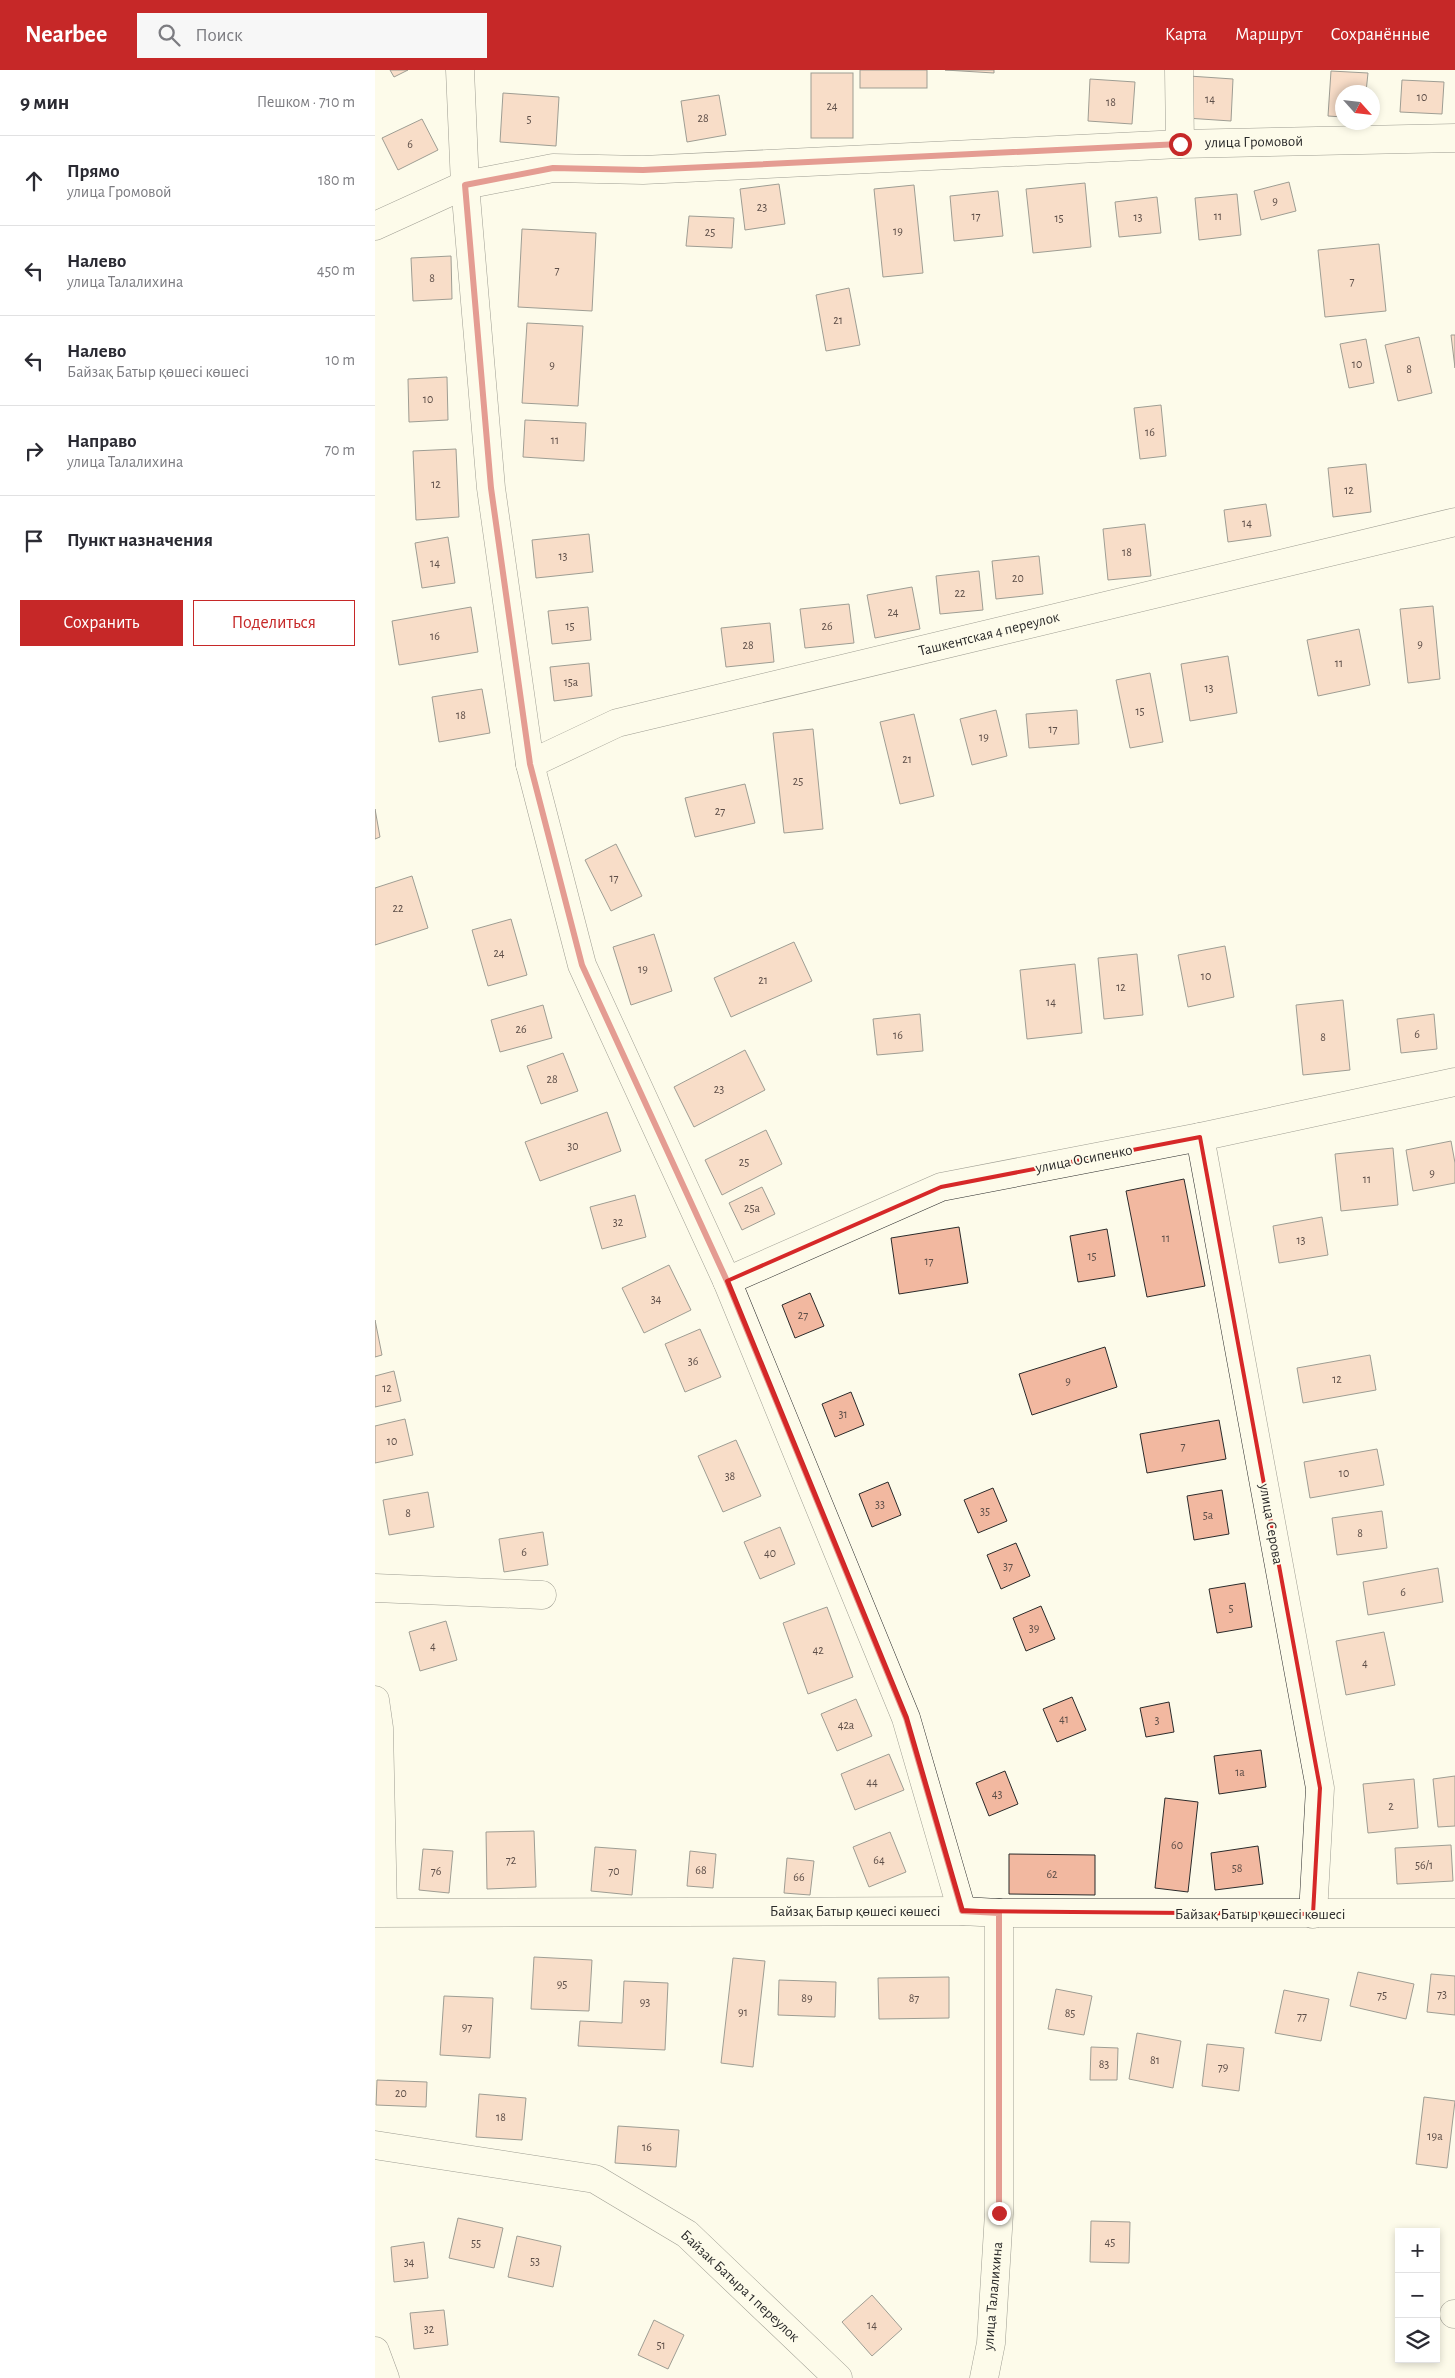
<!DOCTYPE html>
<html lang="ru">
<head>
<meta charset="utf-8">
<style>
  body { margin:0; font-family:"Alegreya Sans",sans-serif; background:#f7f7f7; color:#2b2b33 }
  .controls { position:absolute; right:15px; bottom:15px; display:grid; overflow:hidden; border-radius:0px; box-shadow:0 2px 8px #0003 }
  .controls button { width:45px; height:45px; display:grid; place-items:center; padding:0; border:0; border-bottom:1px solid #e1e1e2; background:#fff; color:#2b2b33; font:25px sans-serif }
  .compass { position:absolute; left:960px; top:15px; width:45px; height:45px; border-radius:50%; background:#fff; box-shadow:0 2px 8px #0003; rotate:117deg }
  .stop { position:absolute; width:15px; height:15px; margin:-11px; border:4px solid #c62828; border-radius:50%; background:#fff }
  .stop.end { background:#c62828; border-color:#fff; box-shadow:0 1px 5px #0008 }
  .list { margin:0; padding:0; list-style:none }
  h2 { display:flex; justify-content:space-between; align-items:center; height:65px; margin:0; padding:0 20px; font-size:21px }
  h2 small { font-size:16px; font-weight:400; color:#7c7c81 }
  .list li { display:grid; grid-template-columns:32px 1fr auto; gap:15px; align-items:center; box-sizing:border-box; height:90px; padding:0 20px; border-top:1px solid #e1e1e2 }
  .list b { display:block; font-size:19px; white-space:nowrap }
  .list p { margin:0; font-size:16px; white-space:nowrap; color:#7c7c81 }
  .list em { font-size:16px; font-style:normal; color:#7c7c81 }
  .actions { display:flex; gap:10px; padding:15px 20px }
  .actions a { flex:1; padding:11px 0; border:1px solid #c62828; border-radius:0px; text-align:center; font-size:18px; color:#c62828 }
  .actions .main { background:#c62828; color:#fff }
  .icon { flex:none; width:28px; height:28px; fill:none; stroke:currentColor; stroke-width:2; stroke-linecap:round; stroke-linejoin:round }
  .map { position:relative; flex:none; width:1080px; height:2308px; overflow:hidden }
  header { display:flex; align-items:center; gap:30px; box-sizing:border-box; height:70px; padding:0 25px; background:#c62828; color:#fff }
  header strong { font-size:24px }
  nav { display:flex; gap:28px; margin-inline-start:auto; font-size:18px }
  .search { width:350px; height:45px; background:#f7f7f7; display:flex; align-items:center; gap:12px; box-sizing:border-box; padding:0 18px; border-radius:0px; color:#7c7c81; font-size:19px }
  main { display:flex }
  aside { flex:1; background:#fff }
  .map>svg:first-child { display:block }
  .building { fill:#f2b8a0; stroke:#2b2b2b }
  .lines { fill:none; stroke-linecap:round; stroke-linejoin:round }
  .minor-casing { stroke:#2b2b2b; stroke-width:29 }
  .major-casing { stroke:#2b2b2b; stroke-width:29 }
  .minor { stroke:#fdfbea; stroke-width:28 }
  .major { stroke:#fdfbea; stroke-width:28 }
  .route { stroke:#c62828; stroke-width:6 }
  .marked { fill:none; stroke:#d62828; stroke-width:4; stroke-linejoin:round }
  .labels { text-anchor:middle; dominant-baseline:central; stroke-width:4; stroke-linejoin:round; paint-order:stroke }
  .number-label { font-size:12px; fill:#5d4e48 }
  .street-label { font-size:15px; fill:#2b2b2b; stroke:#fdfbea }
</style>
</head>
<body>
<header>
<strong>Nearbee</strong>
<div class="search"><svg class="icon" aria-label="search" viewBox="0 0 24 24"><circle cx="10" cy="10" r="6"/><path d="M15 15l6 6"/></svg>Поиск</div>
<nav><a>Карта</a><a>Маршрут</a><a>Сохранённые</a></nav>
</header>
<main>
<aside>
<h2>9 мин<small>Пешком · 710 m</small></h2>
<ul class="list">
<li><svg class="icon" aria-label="ahead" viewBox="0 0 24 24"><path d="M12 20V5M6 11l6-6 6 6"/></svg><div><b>Прямо</b><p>улица Громовой</p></div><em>180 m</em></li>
<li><svg class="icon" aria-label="left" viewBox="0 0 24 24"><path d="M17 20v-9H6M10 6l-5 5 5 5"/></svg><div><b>Налево</b><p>улица Талалихина</p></div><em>450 m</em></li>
<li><svg class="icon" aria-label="left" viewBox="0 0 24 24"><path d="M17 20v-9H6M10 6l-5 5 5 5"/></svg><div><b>Налево</b><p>Байзақ Батыр қөшесі көшесі</p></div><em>10 m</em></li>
<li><svg class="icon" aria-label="right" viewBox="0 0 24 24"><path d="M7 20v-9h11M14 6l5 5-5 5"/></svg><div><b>Направо</b><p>улица Талалихина</p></div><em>70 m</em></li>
<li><svg class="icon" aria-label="arrive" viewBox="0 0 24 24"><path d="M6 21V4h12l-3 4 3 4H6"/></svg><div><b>Пункт назначения</b></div></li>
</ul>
<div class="actions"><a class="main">Сохранить</a><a>Поделиться</a></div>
</aside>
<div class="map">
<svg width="1080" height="2308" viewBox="0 0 1080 2308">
  <rect width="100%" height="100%" fill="#fdfbea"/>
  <!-- building -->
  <g class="building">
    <path d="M15,0H33L19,7Z"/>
    <rect x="485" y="0" width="67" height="18"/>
    <path d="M570,0H619V3Z"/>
    <path d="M956,1L993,3L991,22H968V47L953,46Z"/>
    <rect x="436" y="3" width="42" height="65"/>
    <path d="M814,6L858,9L856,51L811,48Z"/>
    <path d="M715,9L760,12L757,54L713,51Z"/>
    <path d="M1027,10L1069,12L1067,44L1025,42Z"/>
    <path d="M128,23L184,27L181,76L125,72Z"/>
    <path d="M344,25L351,65L312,72L306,31Z"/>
    <path d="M47,49L63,80L23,100L7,68Z"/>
    <path d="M914,112L921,141L886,150L879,121Z"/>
    <path d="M710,113L716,177L658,183L651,119Z"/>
    <path d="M404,114L410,154L370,160L365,119Z"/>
    <path d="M539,115L548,203L508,207L499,119Z"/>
    <path d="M623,121L628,166L579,171L575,126Z"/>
    <path d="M862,124L866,165L824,170L820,128Z"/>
    <path d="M782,127L786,163L744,167L740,132Z"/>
    <path d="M314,146L359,148L357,178L311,176Z"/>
    <path d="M147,159L221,163L217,241L143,237Z"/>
    <path d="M1004,174L1011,241L950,247L943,180Z"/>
    <path d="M76,186L77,229L38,231L36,188Z"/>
    <path d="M474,218L485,275L451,281L441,225Z"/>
    <path d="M152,253L208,256L203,336L147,333Z"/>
    <path d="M1076,265H1080V298Z"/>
    <path d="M1044,267L1057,323L1023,331L1010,275Z"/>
    <path d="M991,269L999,313L974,318L965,274Z"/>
    <path d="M72,307L73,350L34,352L33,309Z"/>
    <path d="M786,335L791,386L765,389L759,338Z"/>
    <path d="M150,350L211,353L209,391L148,387Z"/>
    <path d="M81,379L84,447L41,450L38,381Z"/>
    <path d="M991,394L996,442L958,447L953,398Z"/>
    <path d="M891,434L896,466L853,472L849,440Z"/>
    <path d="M770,454L776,506L733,510L728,459Z"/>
    <path d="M214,464L218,502L161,508L157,470Z"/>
    <path d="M73,467L80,513L47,518L40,473Z"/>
    <path d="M664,486L668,524L621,529L617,491Z"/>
    <path d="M604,501L608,540L565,544L561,506Z"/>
    <path d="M537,517L545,559L500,568L492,525Z"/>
    <path d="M474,534L479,573L430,578L425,539Z"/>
    <path d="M1058,536L1065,609L1033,613L1025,539Z"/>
    <path d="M96,537L103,582L24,595L17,551Z"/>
    <path d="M213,537L216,570L177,574L173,541Z"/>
    <path d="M395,553L399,592L351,597L346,558Z"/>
    <path d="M984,559L995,615L943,626L932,570Z"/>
    <path d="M853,586L862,643L815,651L806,594Z"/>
    <path d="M214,593L217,626L179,631L175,597Z"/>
    <path d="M775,603L788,672L755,678L741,610Z"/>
    <path d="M107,619L115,663L64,672L57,627Z"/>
    <path d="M621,640L632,686L597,695L585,649Z"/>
    <path d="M702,640L704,674L654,678L651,644Z"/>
    <path d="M539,644L559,726L525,734L505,652Z"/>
    <path d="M438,659L448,759L409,763L398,663Z"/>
    <path d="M370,714L380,753L320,767L310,728Z"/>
    <path d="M0,739L5,767L0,769Z"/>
    <path d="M241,774L267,826L236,841L210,790Z"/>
    <path d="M37,806L53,858L0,875V818Z"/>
    <path d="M136,849L152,905L113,916L97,860Z"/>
    <path d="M279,864L297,921L256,935L238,877Z"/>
    <path d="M419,872L437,911L356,947L339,908Z"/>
    <path d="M850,876L859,927L813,937L803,885Z"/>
    <path d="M762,884L768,945L729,949L723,888Z"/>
    <path d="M700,894L707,963L652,969L645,900Z"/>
    <path d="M968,930L975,1000L928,1005L921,935Z"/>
    <path d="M168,935L177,968L125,982L116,950Z"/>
    <path d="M545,944L548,981L502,985L498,949Z"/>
    <path d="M1059,944L1062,979L1026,983L1022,949Z"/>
    <path d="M370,980L390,1020L319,1057L299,1017Z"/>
    <path d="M188,983L203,1021L166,1034L152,996Z"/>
    <path d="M232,1042L246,1081L165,1111L150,1072Z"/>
    <path d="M391,1060L407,1094L347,1125L330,1090Z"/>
    <path d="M1076,1071L1080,1093V1113L1038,1121L1031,1080Z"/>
    <path d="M1018,1078L1023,1135L966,1141L960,1084Z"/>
    <path d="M809,1109L830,1216L772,1227L751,1121Z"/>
    <path d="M387,1117L400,1144L367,1160L354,1133Z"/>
    <path d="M260,1125L271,1167L227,1179L215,1137Z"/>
    <path d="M947,1147L953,1185L904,1193L898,1156Z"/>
    <path d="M584,1157L593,1213L524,1224L516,1168Z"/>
    <path d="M732,1159L740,1206L703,1212L695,1166Z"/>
    <path d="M294,1195L316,1240L269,1263L247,1218Z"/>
    <path d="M435,1223L449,1256L420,1268L407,1235Z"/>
    <path d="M0,1250L7,1285L0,1287Z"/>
    <path d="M325,1259L346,1307L310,1322L290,1274Z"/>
    <path d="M730,1277L742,1317L657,1345L644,1304Z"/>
    <path d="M995,1285L1001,1320L928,1333L922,1298Z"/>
    <path d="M19,1301L26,1331L0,1337V1306Z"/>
    <path d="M476,1322L489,1355L460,1367L447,1334Z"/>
    <path d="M30,1349L38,1385L0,1393V1356Z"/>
    <path d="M844,1350L851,1389L772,1403L765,1364Z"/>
    <path d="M361,1370L386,1426L348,1442L323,1386Z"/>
    <path d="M1002,1379L1009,1415L935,1428L929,1392Z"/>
    <path d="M513,1412L526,1445L497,1457L484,1424Z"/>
    <path d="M618,1418L632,1451L603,1463L589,1430Z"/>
    <path d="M847,1420L854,1464L819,1470L812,1426Z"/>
    <path d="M53,1422L59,1457L14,1465L8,1430Z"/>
    <path d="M1007,1441L1012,1478L962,1485L957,1448Z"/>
    <path d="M405,1457L420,1494L385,1509L369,1472Z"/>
    <path d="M168,1462L173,1495L129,1502L124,1469Z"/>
    <path d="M641,1473L655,1506L626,1519L612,1485Z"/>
    <path d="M1063,1498L1068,1532L993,1545L988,1512Z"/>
    <path d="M870,1513L877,1557L842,1563L834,1519Z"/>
    <path d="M666,1536L680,1569L651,1581L638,1548Z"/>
    <path d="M452,1537L478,1607L433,1624L408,1553Z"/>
    <path d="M71,1551L82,1590L45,1601L34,1562Z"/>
    <path d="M1009,1562L1020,1615L971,1625L961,1571Z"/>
    <path d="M697,1627L711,1660L682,1672L668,1639Z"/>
    <path d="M481,1629L497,1666L462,1681L446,1644Z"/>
    <path d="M794,1632L799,1662L771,1667L765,1638Z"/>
    <path d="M886,1680L891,1717L844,1724L839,1686Z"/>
    <path d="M514,1684L529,1720L480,1740L466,1704Z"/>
    <path d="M630,1701L643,1734L614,1746L601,1713Z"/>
    <path d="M1080,1706V1756L1063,1757L1058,1709Z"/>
    <path d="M1039,1709L1043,1758L993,1763L988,1714Z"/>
    <path d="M790,1728L823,1732L813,1822L780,1818Z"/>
    <path d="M159,1761L161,1817L112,1819L111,1762Z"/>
    <path d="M515,1762L531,1802L494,1817L478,1777Z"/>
    <path d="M1076,1775L1078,1811L1022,1814L1020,1778Z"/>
    <path d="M883,1776L888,1814L840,1820L836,1783Z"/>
    <path d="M220,1777L261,1780L257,1825L216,1821Z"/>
    <path d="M48,1779L78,1781L74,1823L44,1820Z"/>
    <path d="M315,1781L341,1784L338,1818L312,1816Z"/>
    <path d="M634,1784L720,1785V1825L634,1824Z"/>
    <path d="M412,1788L439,1791L435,1825L409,1823Z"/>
    <path d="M159,1887L217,1890L214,1941L156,1939Z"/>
    <path d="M358,1888L390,1891L378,1997L346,1993Z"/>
    <path d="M983,1902L1039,1914L1031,1949L975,1936Z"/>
    <path d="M1056,1904L1080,1906V1945L1052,1942Z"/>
    <path d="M574,1907V1948L504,1949L503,1908Z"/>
    <path d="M404,1910L461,1912L460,1947L403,1945Z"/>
    <path d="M249,1911L293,1913L290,1980L203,1976L205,1951L247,1953Z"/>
    <path d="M681,1919L717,1926L709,1965L673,1959Z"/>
    <path d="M909,1920L954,1929L946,1971L900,1963Z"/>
    <path d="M69,1926L118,1928L115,1988L65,1985Z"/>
    <path d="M762,1963L806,1971L798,2018L754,2009Z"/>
    <path d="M832,1974L869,1978L864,2021L827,2016Z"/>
    <path d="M716,1977L743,1978L742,2010H715Z"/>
    <path d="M2,2010L52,2012L51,2037L1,2035Z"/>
    <path d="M104,2024L151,2028L147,2070L101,2067Z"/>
    <path d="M1049,2027L1080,2031L1072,2098L1041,2094Z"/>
    <path d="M243,2056L304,2060L301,2097L240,2093Z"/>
    <path d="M83,2148L128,2158L119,2198L74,2188Z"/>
    <path d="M716,2151L755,2152L754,2193L715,2192Z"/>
    <path d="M142,2166L186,2176L178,2217L133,2207Z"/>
    <path d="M49,2172L53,2208L19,2212L16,2177Z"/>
    <path d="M497,2225L527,2259L497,2286L467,2252Z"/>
    <path d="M69,2240L73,2275L39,2279L35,2243Z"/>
    <path d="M279,2250L309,2265L293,2299L263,2285Z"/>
  </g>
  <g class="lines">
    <defs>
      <g id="minor">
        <path d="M85,0L90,115L116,418L155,694L207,895L352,1211L531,1648L587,1841"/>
        <path d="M804,0L805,74"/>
        <path d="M0,156L90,115L178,98L268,100L805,74L1080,68"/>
        <path d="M155,694L242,653L1080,452"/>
        <path d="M825,1067L945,1718L938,1844"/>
        <path d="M352,1211L566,1117L825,1067L1080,1012"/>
        <path d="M0,1518L167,1525"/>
        <path d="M0,1630L4,1658L8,1842"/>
        <path d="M0,2075L220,2109L312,2164L463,2308"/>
        <path d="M1079,2244H1080"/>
        <path d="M0,2281L10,2308"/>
        <path d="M609,2308L616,2273L624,2143V1843"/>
      </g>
      <path id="major" d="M0,1843L587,1841L624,1843H1080"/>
    </defs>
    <!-- minor casing -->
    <use href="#minor" class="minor-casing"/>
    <!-- major casing -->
    <use href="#major" class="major-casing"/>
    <!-- minor -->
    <use href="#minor" class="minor"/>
    <!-- major -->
    <use href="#major" class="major"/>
  </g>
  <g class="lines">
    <!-- route -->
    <path class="route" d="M624,2143V1843L587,1841L531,1648L352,1211L207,895L155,694L116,418L90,115L178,98L268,100L805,74"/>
  </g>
  <!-- marked area -->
  <path d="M0 0H1080V2308H0ZM825,1067L945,1718L938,1844L587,1841L531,1648L352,1211L566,1117Z" fill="#fdfbea" fill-opacity=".55" fill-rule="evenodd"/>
  <path class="marked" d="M825,1067L945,1718L938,1844L587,1841L531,1648L352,1211L566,1117Z"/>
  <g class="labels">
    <!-- number labels -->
    <g class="number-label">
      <text x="1047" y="27">10</text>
      <text x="835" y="29">14</text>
      <text x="736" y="32">18</text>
      <text x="457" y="36">24</text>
      <text x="328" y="48">28</text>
      <text x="154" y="49">5</text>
      <text x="35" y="74">6</text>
      <text x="900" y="131">9</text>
      <text x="387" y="137">23</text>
      <text x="601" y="146">17</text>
      <text x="843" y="146">11</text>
      <text x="763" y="147">13</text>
      <text x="684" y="148">15</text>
      <text x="523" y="161">19</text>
      <text x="335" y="162">25</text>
      <text x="182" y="200">7</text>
      <text x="57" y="208">8</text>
      <text x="977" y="211">7</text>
      <text x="463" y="250">21</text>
      <text x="982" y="294">10</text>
      <text x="177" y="295">9</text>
      <text x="1034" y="299">8</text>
      <text x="53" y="329">10</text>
      <text x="775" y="362">16</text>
      <text x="180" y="370">11</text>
      <text x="61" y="414">12</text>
      <text x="974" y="420">12</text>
      <text x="872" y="453">14</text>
      <text x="752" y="482">18</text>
      <text x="188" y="486">13</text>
      <text x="60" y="493">14</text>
      <text x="643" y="508">20</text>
      <text x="585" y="523">22</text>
      <text x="518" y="542">24</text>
      <text x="195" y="556">15</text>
      <text x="452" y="556">26</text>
      <text x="60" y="566">16</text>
      <text x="1045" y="574">9</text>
      <text x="373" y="575">28</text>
      <text x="964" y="593">11</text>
      <text x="196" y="612">15а</text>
      <text x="834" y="618">13</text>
      <text x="765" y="641">15</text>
      <text x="86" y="645">18</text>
      <text x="678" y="659">17</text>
      <text x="609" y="667">19</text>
      <text x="532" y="689">21</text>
      <text x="423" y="711">25</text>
      <text x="345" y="741">27</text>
      <text x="239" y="808">17</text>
      <text x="23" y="838">22</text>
      <text x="124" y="883">24</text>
      <text x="268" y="899">19</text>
      <text x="831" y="906">10</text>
      <text x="388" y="910">21</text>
      <text x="746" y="917">12</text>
      <text x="676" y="932">14</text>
      <text x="146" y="959">26</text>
      <text x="1042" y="964">6</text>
      <text x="523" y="965">16</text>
      <text x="948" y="967">8</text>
      <text x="177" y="1009">28</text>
      <text x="344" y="1019">23</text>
      <text x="198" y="1076">30</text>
      <text x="369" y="1092">25</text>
      <text x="1057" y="1103">9</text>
      <text x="992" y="1109">11</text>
      <text x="377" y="1138">25а</text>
      <text x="243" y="1152">32</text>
      <text x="791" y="1168">11</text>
      <text x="926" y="1170">13</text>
      <text x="717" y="1186">15</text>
      <text x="554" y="1191">17</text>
      <text x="281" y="1229">34</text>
      <text x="428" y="1245">27</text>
      <text x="318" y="1291">36</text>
      <text x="962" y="1309">12</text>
      <text x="693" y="1311">9</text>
      <text x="12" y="1318">12</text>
      <text x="468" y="1344">31</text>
      <text x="17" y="1371">10</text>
      <text x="808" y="1376">7</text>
      <text x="969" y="1403">10</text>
      <text x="355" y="1406">38</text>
      <text x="505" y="1434">33</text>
      <text x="610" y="1441">35</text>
      <text x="33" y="1443">8</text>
      <text x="833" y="1445">5а</text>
      <text x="985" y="1463">8</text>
      <text x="149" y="1482">6</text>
      <text x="395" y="1483">40</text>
      <text x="633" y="1496">37</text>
      <text x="1028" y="1522">6</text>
      <text x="856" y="1538">5</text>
      <text x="659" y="1558">39</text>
      <text x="58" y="1576">4</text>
      <text x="443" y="1580">42</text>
      <text x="990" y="1593">4</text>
      <text x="689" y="1649">41</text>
      <text x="782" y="1650">3</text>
      <text x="471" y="1655">42а</text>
      <text x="865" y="1702">1а</text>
      <text x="497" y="1712">44</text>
      <text x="622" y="1724">43</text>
      <text x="1016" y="1736">2</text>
      <text x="802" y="1775">60</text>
      <text x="136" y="1790">72</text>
      <text x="504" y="1790">64</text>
      <text x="1049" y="1795">56/1</text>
      <text x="862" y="1798">58</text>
      <text x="326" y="1800">68</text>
      <text x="61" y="1801">76</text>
      <text x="239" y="1801">70</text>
      <text x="677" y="1804">62</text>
      <text x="424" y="1807">66</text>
      <text x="187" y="1914">95</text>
      <text x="1067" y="1924">73</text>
      <text x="1007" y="1925">75</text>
      <text x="432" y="1928">89</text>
      <text x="539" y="1928">87</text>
      <text x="270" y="1932">93</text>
      <text x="368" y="1942">91</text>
      <text x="695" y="1943">85</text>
      <text x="927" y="1946">77</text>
      <text x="92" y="1957">97</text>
      <text x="780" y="1990">81</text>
      <text x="729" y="1994">83</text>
      <text x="848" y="1997">79</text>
      <text x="26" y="2023">20</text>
      <text x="126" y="2047">18</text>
      <text x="1060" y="2066">19а</text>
      <text x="272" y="2077">16</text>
      <text x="735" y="2172">45</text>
      <text x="101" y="2173">55</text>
      <text x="160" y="2191">53</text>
      <text x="34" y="2192">34</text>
      <text x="497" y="2255">14</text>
      <text x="54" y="2259">32</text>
      <text x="286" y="2275">51</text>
    </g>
    <!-- street labels -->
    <g class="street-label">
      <text transform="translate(879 72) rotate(-1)">улица Громовой</text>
      <text transform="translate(614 564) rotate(-14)">Ташкентская 4 переулок</text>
      <text transform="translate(709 1089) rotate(-11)">улица Осипенко</text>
      <text transform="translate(896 1454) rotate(80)">улица Серова</text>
      <text x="480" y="1841">Байзақ Батыр қөшесі көшесі</text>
      <text x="885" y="1844">Байзақ Батыр қөшесі көшесі</text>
      <text transform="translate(365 2216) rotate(43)">Байзак Батыра 1 переулок</text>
      <text transform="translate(618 2226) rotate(-85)">улица Талалихина</text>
    </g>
  </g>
</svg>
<div class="controls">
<button>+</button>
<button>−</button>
<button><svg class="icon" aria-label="layers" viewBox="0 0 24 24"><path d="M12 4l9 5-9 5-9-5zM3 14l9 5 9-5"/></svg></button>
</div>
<svg class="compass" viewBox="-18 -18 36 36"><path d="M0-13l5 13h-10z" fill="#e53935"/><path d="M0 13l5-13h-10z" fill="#7c7c81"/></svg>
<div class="stop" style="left:805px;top:74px"></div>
<div class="stop end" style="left:624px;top:2143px"></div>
</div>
</main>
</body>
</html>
